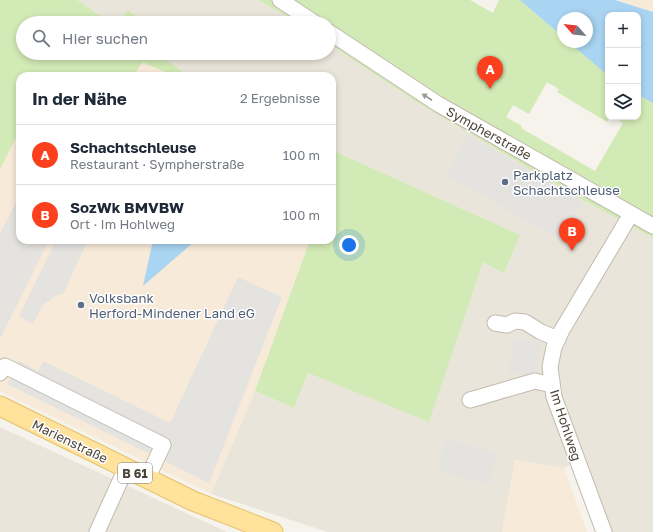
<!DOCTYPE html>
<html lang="de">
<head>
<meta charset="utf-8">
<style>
  body { margin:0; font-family:"Golos Text",sans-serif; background:#f2f2f3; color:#1f2937 }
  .controls { position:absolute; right:12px; top:12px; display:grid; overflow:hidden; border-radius:8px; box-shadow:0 2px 6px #0003 }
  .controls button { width:36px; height:36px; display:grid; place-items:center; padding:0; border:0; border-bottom:1px solid #e0e1e3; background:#fff; color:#1f2937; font:20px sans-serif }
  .compass { position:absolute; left:557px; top:12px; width:36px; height:36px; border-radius:50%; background:#fff; box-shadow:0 2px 6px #0003; rotate:297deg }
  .you { position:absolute; left:349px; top:245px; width:14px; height:14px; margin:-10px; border:3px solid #fff; border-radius:50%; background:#1a73e8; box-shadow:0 0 0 6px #1a73e833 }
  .badge { display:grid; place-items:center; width:26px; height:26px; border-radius:50%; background:#fc3f1d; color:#fff; font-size:13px; font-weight:700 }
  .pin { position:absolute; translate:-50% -33px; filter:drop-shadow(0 1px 2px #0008) }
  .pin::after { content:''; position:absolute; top:21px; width:14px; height:12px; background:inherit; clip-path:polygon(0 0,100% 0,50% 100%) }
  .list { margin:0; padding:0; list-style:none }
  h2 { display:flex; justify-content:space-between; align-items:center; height:52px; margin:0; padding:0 16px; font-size:17px }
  h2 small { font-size:13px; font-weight:400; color:#747a83 }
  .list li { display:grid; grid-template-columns:26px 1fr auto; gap:12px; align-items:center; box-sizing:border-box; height:60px; padding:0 16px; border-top:1px solid #e0e1e3 }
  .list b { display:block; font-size:15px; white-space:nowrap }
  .list p { margin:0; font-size:13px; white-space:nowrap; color:#747a83 }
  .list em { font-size:13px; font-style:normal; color:#747a83 }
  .icon { flex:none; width:22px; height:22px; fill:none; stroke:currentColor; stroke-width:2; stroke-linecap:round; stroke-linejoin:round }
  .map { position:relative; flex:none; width:653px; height:532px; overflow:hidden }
  .search { position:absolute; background:#fff; box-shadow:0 2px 6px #0003; left:16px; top:16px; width:320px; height:44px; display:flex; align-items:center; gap:10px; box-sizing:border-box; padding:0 14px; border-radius:22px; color:#747a83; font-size:15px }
  .panel { position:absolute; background:#fff; box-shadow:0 2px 6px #0003; left:16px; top:72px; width:320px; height:172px; border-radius:12px }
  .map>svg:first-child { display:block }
  .residential { fill:#eae5da }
  .commercial { fill:#f7ead8 }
  .green { fill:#d2eab5 }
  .parking { fill:#e5e3e0 }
  .water { fill:#a9d4f2 }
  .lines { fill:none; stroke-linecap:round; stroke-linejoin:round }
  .minor-casing { stroke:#c2bbae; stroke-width:17 }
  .major-casing { stroke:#e6c16a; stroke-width:21 }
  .minor { stroke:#fff; stroke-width:15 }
  .major { stroke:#ffe39c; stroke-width:19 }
  .oneway { fill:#9c9892 }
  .service-dot { fill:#5c6f8a; stroke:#fff; stroke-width:1.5 }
  .labels { text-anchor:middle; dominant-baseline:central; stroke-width:3; stroke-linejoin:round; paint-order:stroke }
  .shield { fill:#fff; stroke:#817c74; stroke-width:1 }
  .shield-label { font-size:12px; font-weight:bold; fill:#4b4439 }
  .street-label { font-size:13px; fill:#4b4439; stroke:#fff }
  .service-label { font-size:13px; fill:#4e5e75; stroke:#fff; text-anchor:start }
</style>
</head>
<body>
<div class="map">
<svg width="653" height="532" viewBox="0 0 653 532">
  <rect width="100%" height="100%" fill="#f6f3ec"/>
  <!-- residential -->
  <g class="residential">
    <path d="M77,0H258L298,23H146L128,10L119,23H111Z"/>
    <path d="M329,44L418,103L579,198L653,238V532H610L581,458L564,468L515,460L502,532H328L211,494L255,391L294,408L308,373L429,422L483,261L520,235L332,150V76H189L157,53H329Z"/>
    <path d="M0,427L227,532H0Z"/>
  </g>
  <!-- commercial -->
  <g class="commercial">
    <path d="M615,0H653V12L622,2Z"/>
    <path d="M142,62L174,76H134Z"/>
    <path d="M20,130V240H310L255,391L211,494L0,391V169Z"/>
    <path d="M515,460L564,468L587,532H502Z"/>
  </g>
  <!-- green -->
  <g class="green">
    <path d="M0,0H77L111,23H23V53H157L189,76H174L142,62L134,76H20V130L0,169Z"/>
    <path d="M258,0H470L493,13L499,0H520L563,37V42H569L608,76V117H610L607,122L557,92L559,89L547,82L529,114L513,105L506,117L522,126L521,128L595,171L623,123L614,117H638V95L653,103V238L579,198L418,103L329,44V23H298Z"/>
    <path d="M128,10L146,23H119Z"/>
    <path d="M332,150L520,235L504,273L483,262L429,422L308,373L294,408L255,391L310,240H332Z"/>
  </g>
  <!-- parking -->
  <g class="parking">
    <path d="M468,135L583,200L561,240L446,175Z"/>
    <path d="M15,204L20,206V240H49L0,339V234Z"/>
    <path d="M56,240H88L63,294L57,295L43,305L33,324L19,316Z"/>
    <path d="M238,277L282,297L209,483L7,384L19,361L38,371L43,361L170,423Z"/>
    <path d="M514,338L542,343L536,377L509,373Z"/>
    <path d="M447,438L498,454L488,485L440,471L442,462L440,458Z"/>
  </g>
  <!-- water -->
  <g class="water">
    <path d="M520,0H615L653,12V103L638,95V15H608V76L569,42H587V18H563V37Z"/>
    <path d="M153,240H196L143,286Z"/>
  </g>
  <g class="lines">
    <defs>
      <g id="minor">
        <path d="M280,0L315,23"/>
        <path d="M329,32L438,104L653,226"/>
        <path d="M495,323L507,325L515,321L525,322L541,332L558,339"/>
        <path d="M0,373L5,366L163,445L147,479"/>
        <path d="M470,400L535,381L552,385"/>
        <path d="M97,532L126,468"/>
        <path d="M604,532L554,397L550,367L554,347L562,330L631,214"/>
      </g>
      <path id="major" d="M0,406L193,501L273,532"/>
    </defs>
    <!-- minor casing -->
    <use href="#minor" class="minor-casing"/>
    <!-- major casing -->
    <use href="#major" class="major-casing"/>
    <!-- minor -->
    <use href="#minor" class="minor"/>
    <!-- major -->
    <use href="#major" class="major"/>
  </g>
  <!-- one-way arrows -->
  <defs><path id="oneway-solid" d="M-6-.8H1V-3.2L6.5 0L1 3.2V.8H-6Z"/></defs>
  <use class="oneway" href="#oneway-solid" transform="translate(427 97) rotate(-147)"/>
  <!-- markers -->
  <g class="service-dot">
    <circle cx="505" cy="182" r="4"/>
    <circle cx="81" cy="305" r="4"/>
  </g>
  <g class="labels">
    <!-- shield labels -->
    <rect class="shield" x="118" y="463" width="34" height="20" rx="3"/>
    <g class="shield-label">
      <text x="135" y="473">B 61</text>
    </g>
    <!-- street labels -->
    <g class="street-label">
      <text transform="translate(489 133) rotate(29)">Sympherstraße</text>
      <text transform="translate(566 425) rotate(72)">Im Hohlweg</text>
      <text transform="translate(70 441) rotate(26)">Marienstraße</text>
    </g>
    <!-- service labels -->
    <g class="service-label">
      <text x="513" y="175">Parkplatz<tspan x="513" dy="15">Schachtschleuse</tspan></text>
      <text x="89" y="298">Volksbank<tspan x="89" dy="15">Herford-Mindener Land eG</tspan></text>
    </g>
  </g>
</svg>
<div class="controls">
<button>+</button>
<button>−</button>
<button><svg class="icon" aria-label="layers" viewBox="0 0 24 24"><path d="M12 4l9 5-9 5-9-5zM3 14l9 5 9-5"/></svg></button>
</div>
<svg class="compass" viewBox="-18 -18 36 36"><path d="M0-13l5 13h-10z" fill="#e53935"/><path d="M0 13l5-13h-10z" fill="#747a83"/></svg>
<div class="you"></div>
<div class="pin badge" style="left:490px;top:89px">A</div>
<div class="pin badge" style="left:572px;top:251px">B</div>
<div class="search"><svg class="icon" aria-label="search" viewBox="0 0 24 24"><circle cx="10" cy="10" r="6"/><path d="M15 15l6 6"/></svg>Hier suchen</div>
<section class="panel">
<h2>In der Nähe<small>2 Ergebnisse</small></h2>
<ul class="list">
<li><span class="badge">A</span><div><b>Schachtschleuse</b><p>Restaurant · Sympherstraße</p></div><em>100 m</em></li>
<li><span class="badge">B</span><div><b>SozWk BMVBW</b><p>Ort · Im Hohlweg</p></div><em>100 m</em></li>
</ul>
</section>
</div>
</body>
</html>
